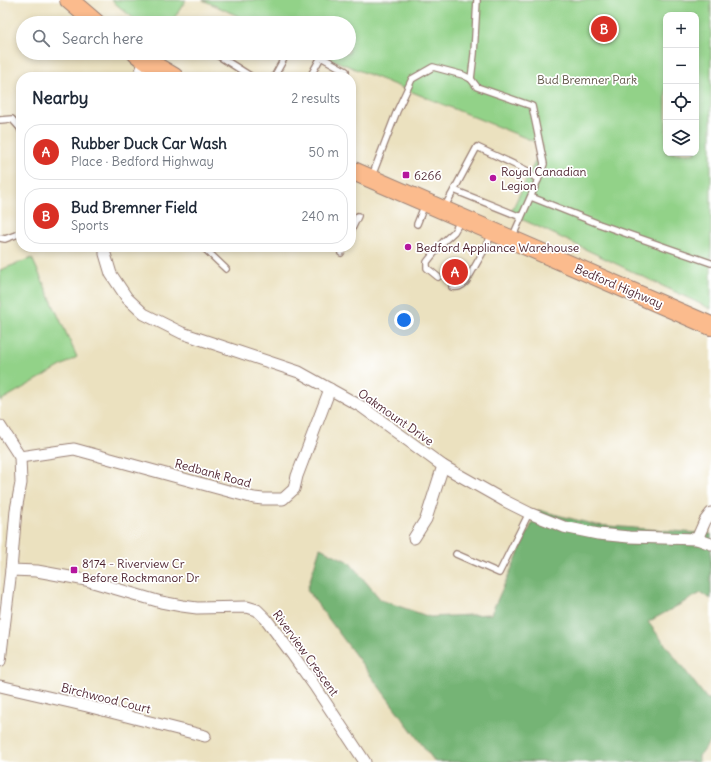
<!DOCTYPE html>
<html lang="en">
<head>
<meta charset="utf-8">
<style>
  body { margin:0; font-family:Delius,sans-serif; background:#f6f6f7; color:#1f2937 }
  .controls { position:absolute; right:12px; top:12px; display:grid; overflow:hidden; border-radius:8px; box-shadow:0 2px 6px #0003 }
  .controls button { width:36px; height:36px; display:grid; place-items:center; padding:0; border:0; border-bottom:1px solid #e0e1e3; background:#fff; color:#1f2937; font:20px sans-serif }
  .you { position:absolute; left:404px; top:320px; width:14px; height:14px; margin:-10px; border:3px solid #fff; border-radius:50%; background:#1a73e8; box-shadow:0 0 0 6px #1a73e833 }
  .badge { display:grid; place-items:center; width:26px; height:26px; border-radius:50%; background:#d93025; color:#fff; font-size:13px; font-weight:700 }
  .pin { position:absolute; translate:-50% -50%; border:2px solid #fff; box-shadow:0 1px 4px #0006 }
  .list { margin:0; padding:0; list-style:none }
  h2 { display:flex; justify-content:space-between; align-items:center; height:52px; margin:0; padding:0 16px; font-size:17px }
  h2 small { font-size:13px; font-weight:400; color:#747a83 }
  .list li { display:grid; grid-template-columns:26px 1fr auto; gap:12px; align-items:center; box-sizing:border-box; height:56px; margin:0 8px 8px; padding:0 8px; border:1px solid #e0e1e3; border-radius:16px }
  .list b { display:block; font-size:15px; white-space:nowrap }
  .list p { margin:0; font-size:13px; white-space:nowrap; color:#747a83 }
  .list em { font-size:13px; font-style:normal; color:#747a83 }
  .icon { flex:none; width:22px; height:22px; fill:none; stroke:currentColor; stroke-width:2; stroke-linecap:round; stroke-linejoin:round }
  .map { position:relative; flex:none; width:711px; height:762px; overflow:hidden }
  .search { position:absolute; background:#fff; box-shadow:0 2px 6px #0003; left:16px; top:16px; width:340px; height:44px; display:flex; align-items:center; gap:10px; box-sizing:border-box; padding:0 14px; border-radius:22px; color:#747a83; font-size:15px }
  .panel { position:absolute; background:#fff; box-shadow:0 2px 6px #0003; left:16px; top:72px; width:340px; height:180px; border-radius:16px }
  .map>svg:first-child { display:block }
  .green { fill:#92d288; stroke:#6e785a; fill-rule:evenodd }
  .forest { fill:#75b474; stroke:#606a50 }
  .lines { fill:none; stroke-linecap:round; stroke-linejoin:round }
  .service-casing { stroke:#9a8075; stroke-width:8 }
  .minor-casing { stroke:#9a8075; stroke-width:13 }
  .primary-casing { stroke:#9a8075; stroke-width:20 }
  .service { stroke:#fff; stroke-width:5.5 }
  .minor { stroke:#fff; stroke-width:11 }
  .primary { stroke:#fbbb8d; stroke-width:18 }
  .poi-dot { fill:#b5179e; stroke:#fff; stroke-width:1.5 }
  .labels { text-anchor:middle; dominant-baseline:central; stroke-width:3.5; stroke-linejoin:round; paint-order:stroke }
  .park-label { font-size:12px; fill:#605547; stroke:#fff }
  .poi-label { font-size:12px; fill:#4a1f2b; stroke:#fff; text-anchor:start }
  .street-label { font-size:12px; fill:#4a1f2b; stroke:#fff }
</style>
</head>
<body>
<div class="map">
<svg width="711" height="762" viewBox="0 0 711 762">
  <rect width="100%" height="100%" fill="#fff"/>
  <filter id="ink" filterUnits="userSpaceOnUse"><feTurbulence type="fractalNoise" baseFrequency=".025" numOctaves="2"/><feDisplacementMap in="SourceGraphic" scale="8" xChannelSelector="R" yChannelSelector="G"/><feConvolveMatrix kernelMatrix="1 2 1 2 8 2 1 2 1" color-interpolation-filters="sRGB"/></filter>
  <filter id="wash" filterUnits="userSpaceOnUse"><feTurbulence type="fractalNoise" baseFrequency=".012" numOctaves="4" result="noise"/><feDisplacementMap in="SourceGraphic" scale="16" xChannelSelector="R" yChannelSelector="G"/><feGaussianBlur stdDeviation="0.9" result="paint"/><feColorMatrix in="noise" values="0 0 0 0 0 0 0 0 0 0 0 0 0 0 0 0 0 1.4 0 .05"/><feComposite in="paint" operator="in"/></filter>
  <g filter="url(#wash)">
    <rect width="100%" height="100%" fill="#ebe1bf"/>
    <!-- green -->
    <g class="green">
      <path d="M111,0H186L171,23H139Z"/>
      <path d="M203,0H711V309L543,229L510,214L543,145L316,53H349V23H253ZM666,15H696V153H666Z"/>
      <path d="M32,258L77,357L0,401V270Z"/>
    </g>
    <!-- forest -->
    <path class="forest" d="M538,510L596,525L711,534V599L701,593L648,622L707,699H711V740L699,756V762H435L307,590L320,548L349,562L381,600L430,617L491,614Z"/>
  </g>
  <g filter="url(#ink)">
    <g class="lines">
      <defs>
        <g id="service">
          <path d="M214,53L252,77"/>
          <path d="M314,53L321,57"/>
          <path d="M274,77L287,53"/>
          <path d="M310,77L321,57L346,71L343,77"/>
          <path d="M471,79L474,54L477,0"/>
          <path d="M0,120L12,119L20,128L21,131"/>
          <path d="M372,176L397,111L412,79L433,67L463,75L471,79L477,87L532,106L544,164L538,180L512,238"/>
          <path d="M454,190L477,147L526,170L538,180"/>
          <path d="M531,197L599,224L711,263"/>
          <path d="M444,208L454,190L521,217"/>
          <path d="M417,224L425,204"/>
          <path d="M351,231L358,216"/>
          <path d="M0,238L5,239L21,233"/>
          <path d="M203,247L226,269"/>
          <path d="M341,253L344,247"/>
          <path d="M438,277L427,268V262L443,242L454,232L461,220"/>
          <path d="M452,287C458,288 461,287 466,282L486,247L492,233"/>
          <path d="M456,554L499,573L529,513"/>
        </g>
        <g id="minor">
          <path d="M139,77L145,60"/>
          <path d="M105,247V254L111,274L127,298L144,314L182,333L299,372L362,407L443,466L505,501L529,513L564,527L598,534L629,537L697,539L711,544"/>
          <path d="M0,426L20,457L21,483L16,510L11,570L0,661"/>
          <path d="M20,457L74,449L254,498L263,499H283L294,489L297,476L330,389"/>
          <path d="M414,538L426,519L443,466"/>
          <path d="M697,539L705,521L711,513"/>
          <path d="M11,570L37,571L86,580L161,602L182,606L197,608L247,607L257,610L266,619L292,654L314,685L365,762"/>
          <path d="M0,686L87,706L205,736"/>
        </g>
        <g id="primary">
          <path d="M69,0L96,23"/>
          <path d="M136,53L145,60L174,77"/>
          <path d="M351,170L711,326"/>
        </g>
      </defs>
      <!-- service casing -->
      <use href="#service" class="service-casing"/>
      <!-- minor casing -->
      <use href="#minor" class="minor-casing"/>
      <!-- primary casing -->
      <use href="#primary" class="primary-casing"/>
      <!-- service -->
      <use href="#service" class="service"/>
      <!-- minor -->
      <use href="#minor" class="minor"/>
      <!-- primary -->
      <use href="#primary" class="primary"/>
    </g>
  </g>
  <!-- markers -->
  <g class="poi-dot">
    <rect x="402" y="171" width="8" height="8" rx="2"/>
    <circle cx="493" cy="178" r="4"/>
    <circle cx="408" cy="247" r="4"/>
    <rect x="70" y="566" width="8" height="8" rx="2"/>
  </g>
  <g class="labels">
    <!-- park labels -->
    <g class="park-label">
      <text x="587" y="79">Bud Bremner Park</text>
    </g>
    <!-- poi labels -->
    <g class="poi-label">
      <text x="501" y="171">Royal Canadian<tspan x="501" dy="14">Legion</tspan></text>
      <text x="414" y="175">6266</text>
      <text x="416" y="247">Bedford Appliance Warehouse</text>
      <text x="82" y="563">8174 - Riverview Cr<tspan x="82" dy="14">Before Rockmanor Dr</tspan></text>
    </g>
    <!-- street labels -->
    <g class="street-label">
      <text transform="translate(619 286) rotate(23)">Bedford Highway</text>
      <text transform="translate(396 417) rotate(35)">Oakmount Drive</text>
      <text transform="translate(213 473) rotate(15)">Redbank Road</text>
      <text transform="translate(306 653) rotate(54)">Riverview Crescent</text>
      <text transform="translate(106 698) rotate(14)">Birchwood Court</text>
    </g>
  </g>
</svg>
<div class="controls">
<button>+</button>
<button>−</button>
<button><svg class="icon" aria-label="locate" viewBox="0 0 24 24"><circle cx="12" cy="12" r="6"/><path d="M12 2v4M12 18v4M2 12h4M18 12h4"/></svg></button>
<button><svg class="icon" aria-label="layers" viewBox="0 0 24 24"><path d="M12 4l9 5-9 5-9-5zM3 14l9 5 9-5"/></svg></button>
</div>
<div class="you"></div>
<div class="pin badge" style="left:455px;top:272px">A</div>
<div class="pin badge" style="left:604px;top:29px">B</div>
<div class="search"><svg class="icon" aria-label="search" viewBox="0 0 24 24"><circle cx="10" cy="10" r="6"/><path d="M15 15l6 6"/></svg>Search here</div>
<section class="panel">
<h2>Nearby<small>2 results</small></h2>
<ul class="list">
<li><span class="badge">A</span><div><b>Rubber Duck Car Wash</b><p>Place · Bedford Highway</p></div><em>50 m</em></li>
<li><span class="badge">B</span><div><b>Bud Bremner Field</b><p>Sports</p></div><em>240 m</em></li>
</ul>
</section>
</div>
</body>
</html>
